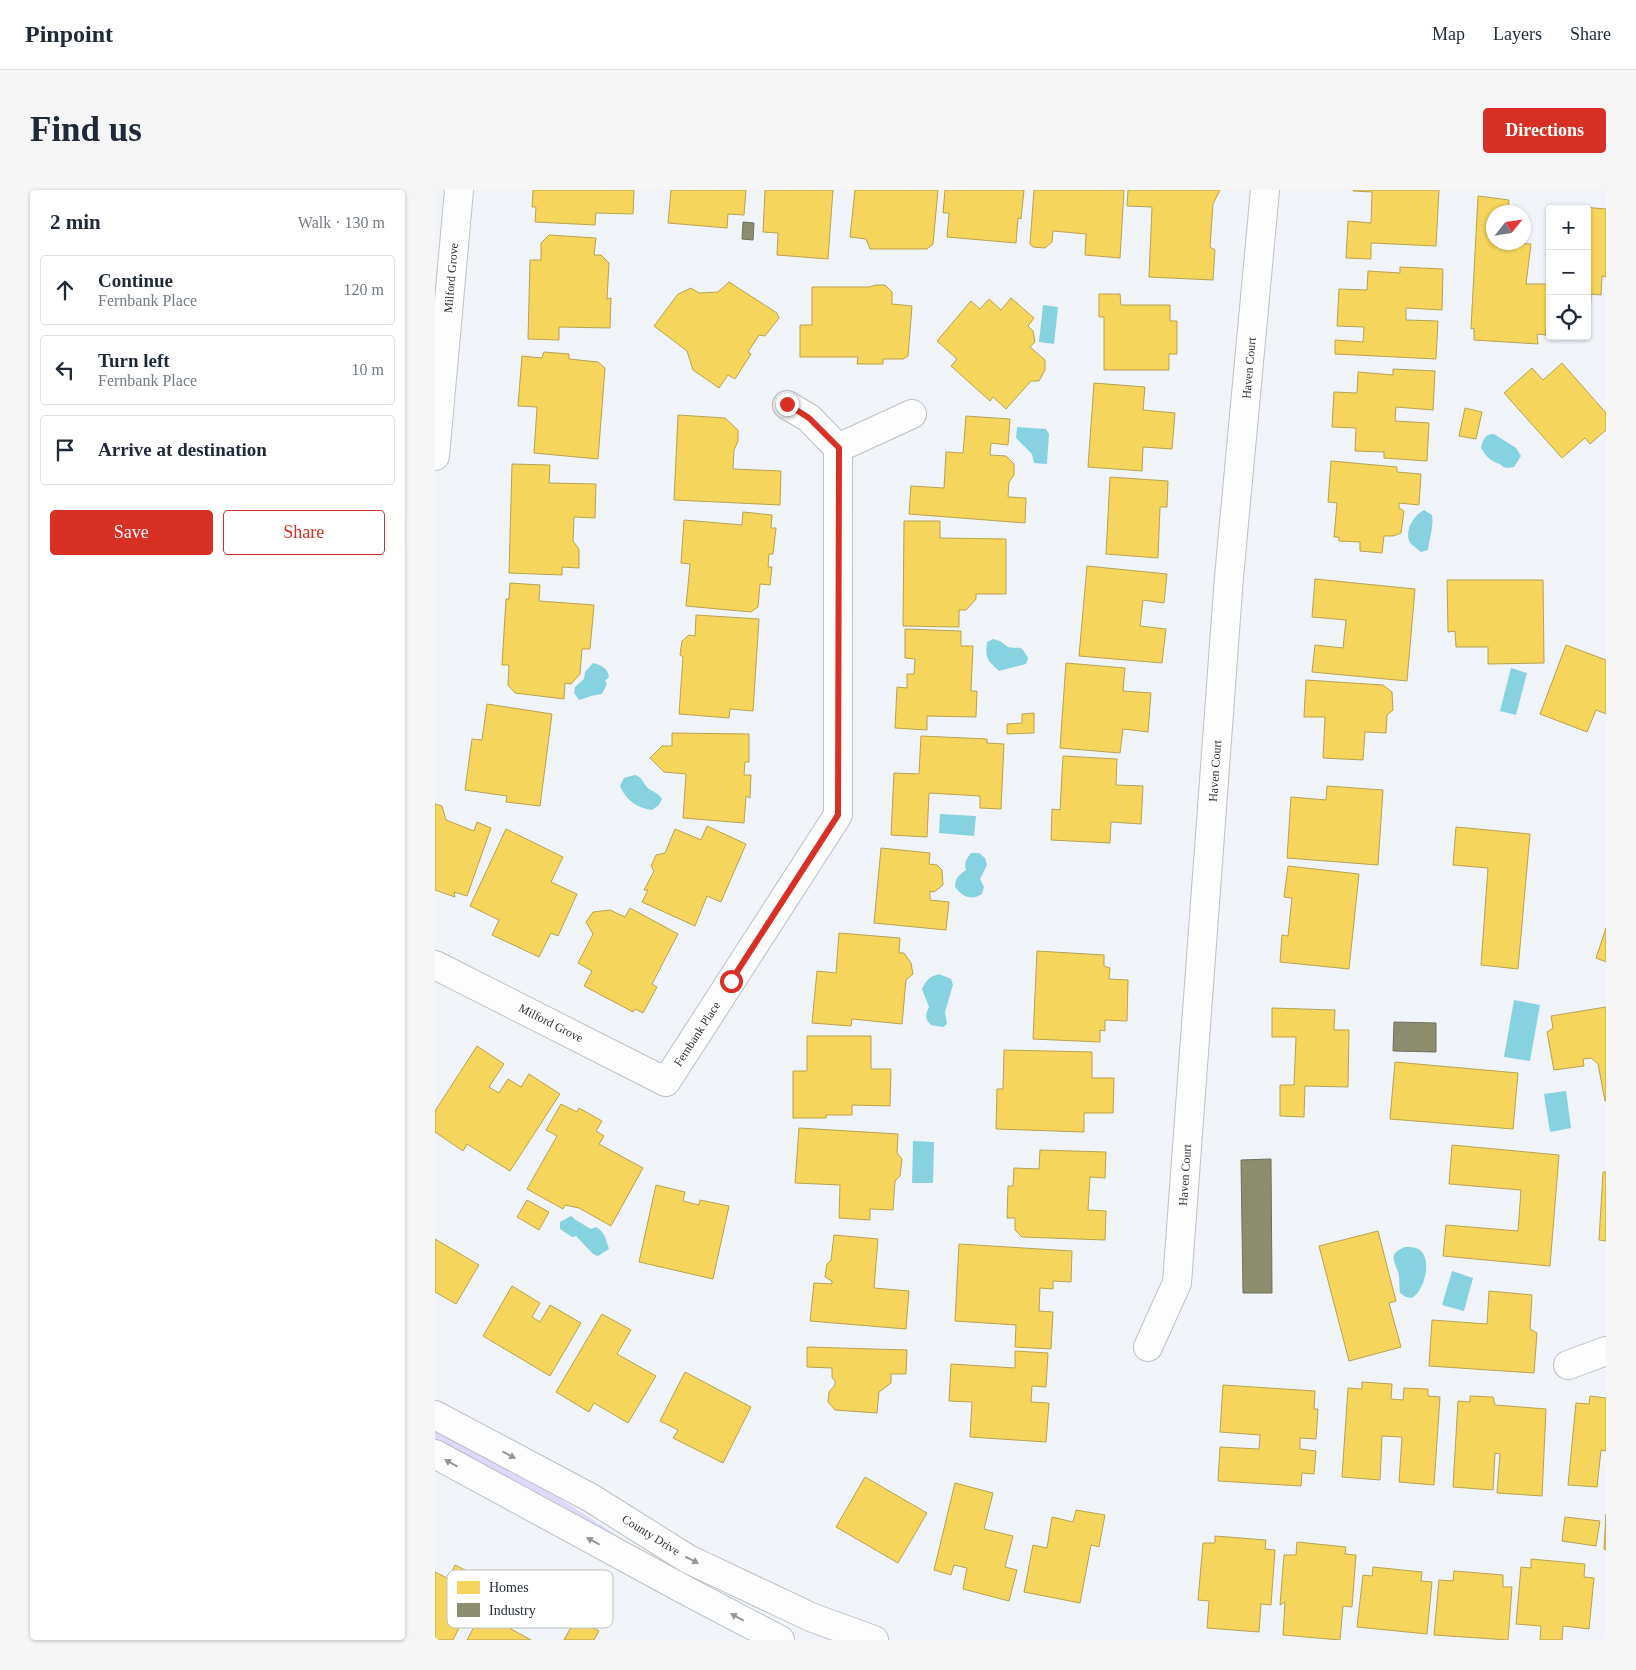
<!DOCTYPE html>
<html lang="en">
<head>
<meta charset="utf-8">
<style>
  body { margin:0; font-family:"Times New Roman",serif; background:#f6f6f7; color:#1f2937 }
  .controls { position:absolute; right:15px; top:15px; display:grid; overflow:hidden; border-radius:5px; box-shadow:0 1px 4px #0004 }
  .controls button { width:45px; height:45px; display:grid; place-items:center; padding:0; border:0; border-bottom:1px solid #e0e1e3; background:#fff; color:#1f2937; font:25px sans-serif }
  .compass { position:absolute; left:1051px; top:15px; width:45px; height:45px; border-radius:50%; background:#fff; box-shadow:0 1px 4px #0004; rotate:60deg }
  .stop { position:absolute; width:15px; height:15px; margin:-11px; border:4px solid #d93025; border-radius:50%; background:#fff }
  .stop.end { background:#d93025; border-color:#fff; box-shadow:0 1px 5px #0008 }
  .list { margin:0; padding:0; list-style:none }
  h2 { display:flex; justify-content:space-between; align-items:center; height:65px; margin:0; padding:0 20px; font-size:21px }
  h2 small { font-size:16px; font-weight:400; color:#747a83 }
  .list li { display:grid; grid-template-columns:32px 1fr auto; gap:15px; align-items:center; box-sizing:border-box; height:70px; margin:0 10px 10px; padding:0 10px; border:1px solid #e0e1e3; border-radius:5px }
  .list b { display:block; font-size:19px; white-space:nowrap }
  .list p { margin:0; font-size:16px; white-space:nowrap; color:#747a83 }
  .list em { font-size:16px; font-style:normal; color:#747a83 }
  .actions { display:flex; gap:10px; padding:15px 20px }
  .actions a { flex:1; padding:11px 0; border:1px solid #d93025; border-radius:5px; text-align:center; font-size:18px; color:#d93025 }
  .actions .main { background:#d93025; color:#fff }
  .icon { flex:none; width:28px; height:28px; fill:none; stroke:currentColor; stroke-width:2; stroke-linecap:round; stroke-linejoin:round }
  .map { position:relative; flex:none; width:1171px; height:1450px; overflow:hidden; border-radius:5px }
  header { display:flex; align-items:center; gap:30px; box-sizing:border-box; height:70px; padding:0 25px; background:#fff; border-bottom:1px solid #e0e1e3 }
  header strong { font-size:24px }
  nav { display:flex; gap:28px; margin-inline-start:auto; font-size:18px }
  .intro { display:flex; align-items:center; justify-content:space-between; box-sizing:border-box; height:120px; padding:0 30px }
  h1 { margin:0; font-size:35px }
  .button { padding:12px 22px; border-radius:5px; background:#d93025; color:#fff; font-size:18px; font-weight:700 }
  main { display:flex; gap:30px; padding:0 30px }
  aside { flex:1; background:#fff; border-radius:5px; box-shadow:0 1px 4px #0004 }
  .map>svg:first-child { display:block }
  .green { fill:#ded8f9 }
  .water { fill:#87d2e1 }
  .homes { fill:#f6d55c; stroke:#b8a351 }
  .industry { fill:#8c8c6e; stroke:#6e705d }
  .lines { fill:none; stroke-linecap:round; stroke-linejoin:round }
  .minor-casing { stroke:#bcc1c6; stroke-width:30 }
  .major-casing { stroke:#bcc1c6; stroke-width:30 }
  .minor { stroke:#fdfdfe; stroke-width:28 }
  .major { stroke:#fdfdfe; stroke-width:28 }
  .oneway { fill:#93969a }
  .route { stroke:#d93025; stroke-width:6 }
  .labels { text-anchor:middle; dominant-baseline:central; stroke-width:5; stroke-linejoin:round; paint-order:stroke }
  .street-label { font-size:12px; fill:#292f36; stroke:#fff }
  .key { fill:#fff; stroke:#bfc1c3; stroke-width:1 }
  .key-label { font-size:14px; fill:#292f36 }
</style>
</head>
<body>
<header>
<strong>Pinpoint</strong>
<nav><a>Map</a><a>Layers</a><a>Share</a></nav>
</header>
<div class="intro"><h1>Find us</h1><a class="button">Directions</a></div>
<main>
<aside>
<h2>2 min<small>Walk · 130 m</small></h2>
<ul class="list">
<li><svg class="icon" aria-label="ahead" viewBox="0 0 24 24"><path d="M12 20V5M6 11l6-6 6 6"/></svg><div><b>Continue</b><p>Fernbank Place</p></div><em>120 m</em></li>
<li><svg class="icon" aria-label="left" viewBox="0 0 24 24"><path d="M17 20v-9H6M10 6l-5 5 5 5"/></svg><div><b>Turn left</b><p>Fernbank Place</p></div><em>10 m</em></li>
<li><svg class="icon" aria-label="arrive" viewBox="0 0 24 24"><path d="M6 21V4h12l-3 4 3 4H6"/></svg><div><b>Arrive at destination</b></div></li>
</ul>
<div class="actions"><a class="main">Save</a><a>Share</a></div>
</aside>
<div class="map">
<svg width="1171" height="1450" viewBox="0 0 1171 1450">
  <rect width="100%" height="100%" fill="#f0f4f8"/>
  <!-- green -->
  <path class="green" d="M0,1239L127,1310L200,1357L198,1362L0,1252Z"/>
  <!-- water -->
  <g class="water">
    <path d="M608,115L623,117L619,154L604,152Z"/>
    <path d="M582,237L611,239L614,244L612,274L599,273L597,264L581,248Z"/>
    <path d="M1059,244L1081,258L1086,266L1079,277C1073,278 1069,279 1065,274C1057,273 1050,265 1046,258C1048,249 1050,244 1059,244Z"/>
    <path d="M989,320L997,325C999,335 994,350 993,360L986,362C983,359 979,357 976,354C968,342 978,326 989,320Z"/>
    <path d="M558,449L565,451L573,457C587,460 584,453 593,468L591,474L564,481C552,469 550,469 552,452Z"/>
    <path d="M158,473C166,475 173,478 174,487L170,491L172,494L167,504C161,504 151,508 144,510L139,503L140,497L149,489L150,482Z"/>
    <path d="M1076,478L1092,483L1081,525L1065,521Z"/>
    <path d="M200,585C208,587 208,594 214,599C219,602 223,603 227,609L224,615L217,620C202,618 191,610 185,596L189,588Z"/>
    <path d="M505,624L541,626L539,646L504,643Z"/>
    <path d="M536,663H544L550,668L552,675L545,689L549,697L547,704C536,711 528,707 520,697C520,688 524,685 531,680C529,673 531,669 536,663Z"/>
    <path d="M504,784L516,789L518,795L510,822L512,834L508,837L496,835C490,829 490,825 494,817L487,799C491,790 494,787 504,784Z"/>
    <path d="M1079,810L1105,815L1095,871L1069,867Z"/>
    <path d="M1131,901L1136,938L1115,942L1109,904Z"/>
    <path d="M478,951L499,952L498,993H477Z"/>
    <path d="M136,1026L141,1030L156,1039L161,1037C170,1042 171,1050 174,1059L163,1066L158,1064L141,1046L137,1047L125,1039V1032Z"/>
    <path d="M970,1057C976,1057 982,1057 986,1061C997,1072 989,1101 977,1108L971,1107L965,1103C964,1096 965,1088 963,1082C958,1069 954,1063 970,1057Z"/>
    <path d="M1017,1081L1038,1088L1029,1121L1007,1115Z"/>
  </g>
  <!-- homes -->
  <g class="homes">
    <path d="M98,0H199L198,24L161,23L160,35L100,32L101,17H97Z"/>
    <path d="M236,0H311L309,25L293,24L292,38L233,33Z"/>
    <path d="M330,0H398L393,69L342,65L343,43L328,42Z"/>
    <path d="M420,0H503L498,54L492,59H435L431,49L415,47Z"/>
    <path d="M510,0H589L586,29L583,28L581,53L512,47L514,23H508Z"/>
    <path d="M599,0H689L685,68L650,65L651,44L618,41L617,52L610,58L598,57L595,54Z"/>
    <path d="M693,0H785L778,14L775,57L780,60L778,90L714,87L717,17L692,16Z"/>
    <path d="M918,0H1004L1001,56L936,53V69L911,68L913,31L936,33L937,2L918,1Z"/>
    <path d="M1043,6L1074,10L1073,22H1058V52L1096,54L1091,94H1114L1111,145L1102,144L1103,154L1039,150V138L1036,139Z"/>
    <path d="M1135,16L1171,19V87L1167,86L1166,105L1156,104L1155,131H1152V19H1135Z"/>
    <path d="M114,45L161,48L159,65H166L174,73L172,109L176,108L175,138L124,137V150L93,149L95,70H106V53Z"/>
    <path d="M965,77L1008,79L1007,120L971,118V130L1003,131L1001,169L900,164V150L928,152L929,137L902,136L904,99L932,100L933,81L965,83Z"/>
    <path d="M294,92L342,123L344,128L330,146L324,145L313,162L316,164L300,189L293,185L284,198L258,180L252,161L219,136L243,104L256,98L264,103L283,102Z"/>
    <path d="M441,95H450L457,102V114L477,116L473,166L468,169H448V174H422L423,167H365V135H377V97H434Z"/>
    <path d="M664,104H685L686,115H735V131H742V164H734V180H669V127H664Z"/>
    <path d="M576,108L599,128L593,136L598,141L600,152L595,157L610,170V180L604,191H596L571,219L558,207L555,211L516,176L522,169L502,151L536,111L545,119L554,109L566,120Z"/>
    <path d="M109,162L134,164V169L163,172L170,178L163,269L99,263L102,217L83,216L87,166L107,168Z"/>
    <path d="M1127,173L1171,223V240L1155,254L1150,248L1127,268L1069,203L1097,178L1108,190Z"/>
    <path d="M958,179L1000,181L998,220L961,217L960,231L994,233L992,271L949,268V262L920,261L921,238L897,237L899,202L922,203L923,182L958,185Z"/>
    <path d="M659,193L710,197L708,220L740,223L737,259L708,257L707,281L653,277Z"/>
    <path d="M1030,218L1047,222L1041,249L1024,246Z"/>
    <path d="M243,225L290,228L303,240V251L299,260L298,279L346,281L345,315L239,310Z"/>
    <path d="M531,226L575,229L573,255L556,253L555,265L571,266L579,274V285L574,292L573,307L591,308L590,333L474,324L476,296L509,298L511,262L528,263Z"/>
    <path d="M896,271L962,277V282L986,284L984,315L964,313V318L969,321L966,343L958,346H949L947,363L925,361V352L904,351V347H899L902,313L893,312Z"/>
    <path d="M77,274L115,275L114,293L161,294L160,328L139,327L138,351L144,359V378L127,377V385L74,383Z"/>
    <path d="M675,287L733,291L732,317H725L723,368L671,364Z"/>
    <path d="M308,322L337,325L336,338H341L338,364H334L333,377H337L335,395L325,394L323,417L316,422L251,416L255,374L246,373L249,330L307,335Z"/>
    <path d="M469,331H505V348L571,349V404H541V409L531,420H524V437L468,436Z"/>
    <path d="M652,376L732,384L729,413L708,410L705,436L731,439L727,473L644,466Z"/>
    <path d="M880,389L980,399L972,491L877,482L880,455L908,458L911,430L877,427Z"/>
    <path d="M1012,390H1108L1109,473L1053,474V457H1021L1020,441L1013,442Z"/>
    <path d="M75,393L105,395L104,411L159,415L155,459H147L145,484L136,494L130,493L129,509L80,503L73,495L74,475H67L71,409H74Z"/>
    <path d="M261,425L324,429L318,521L295,519L294,528L244,524L248,467L245,465L247,451L254,445L260,446Z"/>
    <path d="M470,439L526,441V456H538L536,501H542L541,527L492,526V540L460,538L462,497L472,498V484H479L480,469L470,468Z"/>
    <path d="M1131,455L1171,470V524L1161,520L1152,542L1105,524Z"/>
    <path d="M631,473L690,478L688,501L716,503L713,542L688,539L685,563L625,558Z"/>
    <path d="M871,490L948,495L957,502L958,520L952,525L951,543L930,542L928,570L888,568L890,527H869Z"/>
    <path d="M52,514L117,524L105,616L71,612L72,606L30,600L37,549L47,550Z"/>
    <path d="M599,523V543L572,544V534L587,533V524Z"/>
    <path d="M237,543L314,544V572H310L309,585H316L315,608L311,606L309,633L248,628L251,584L229,582L215,568L227,556H237Z"/>
    <path d="M486,546L552,549V553L569,554L566,619L545,618V606L494,603L492,647L456,645L459,583L484,584Z"/>
    <path d="M628,566L682,569L681,595L708,596L706,634L676,632L675,653L616,650L617,619L625,620Z"/>
    <path d="M892,596L948,600L943,675L852,668L856,607L891,610Z"/>
    <path d="M0,614L7,616L11,630L39,641L42,632L56,638L32,706L19,702L20,707L0,700Z"/>
    <path d="M272,636L311,654L286,712L272,706L260,736L207,712L213,700H209L219,681L216,676L221,665L230,663L240,639L266,650Z"/>
    <path d="M1021,637L1095,644L1083,779L1046,775L1053,678L1018,675Z"/>
    <path d="M71,639L128,667L116,692L142,704L123,746L116,743L104,767L57,745L64,730L35,716Z"/>
    <path d="M446,658L495,663L494,674L502,675L507,680L508,695L499,702L495,701V710L514,712L511,740L439,733Z"/>
    <path d="M853,676L924,684L914,779L845,772L847,745L853,746L857,708L849,707Z"/>
    <path d="M195,718L243,744L217,794L222,797L208,823L200,819L198,822L149,796L157,781L143,773L158,744L151,732L158,722L175,720L190,727Z"/>
    <path d="M1171,738V772L1161,768Z"/>
    <path d="M404,743L465,748L464,763H469L476,773L478,784L471,790L467,834L417,829L416,836L377,833L382,781L401,783Z"/>
    <path d="M602,761L669,765V776L675,778L674,789L693,790L692,831L670,830V841L665,840V852L598,849Z"/>
    <path d="M1171,817V911H1170L1163,874L1156,868L1148,869L1149,876L1119,880L1112,842L1118,838L1116,826Z"/>
    <path d="M837,818L900,820L899,840H914L913,897L870,896L869,927L845,926V895H859L861,847H837Z"/>
    <path d="M372,846H436V879H456L455,916L417,915V925H391V928H358V881H372Z"/>
    <path d="M42,856L69,874L54,897L64,903L73,889L86,897L94,884L125,904L75,981L32,954L28,961L0,942V921Z"/>
    <path d="M569,860L657,862V888H679L678,923H649V942L561,939L562,899H568Z"/>
    <path d="M960,872L1083,883L1078,939L955,929Z"/>
    <path d="M126,914L142,922L144,918L167,931L161,941L169,946L164,954L208,978L176,1036L144,1018L130,1015L128,1019L92,999L122,946L111,940Z"/>
    <path d="M364,938L463,944L462,963L467,969L465,986L460,991L458,1020L435,1019V1030L404,1028L405,995L360,993Z"/>
    <path d="M1017,955L1124,965L1115,1076L1008,1066L1011,1035L1083,1041L1086,1000L1014,994Z"/>
    <path d="M605,960L671,962L670,988L655,987L653,1020L671,1021L670,1050L587,1047L580,1040V1028H572L573,996H578L579,978L604,979Z"/>
    <path d="M1168,982H1171V1051L1164,1050Z"/>
    <path d="M221,995L250,1002L248,1011L264,1015L265,1010L294,1016L278,1089L204,1072Z"/>
    <path d="M92,1010L114,1022L104,1040L82,1027Z"/>
    <path d="M943,1041L961,1111L954,1113L966,1157L914,1171L884,1056Z"/>
    <path d="M399,1045L443,1049L439,1098L474,1101L471,1139L375,1131L379,1093L397,1094V1091L390,1087L392,1074L396,1070Z"/>
    <path d="M0,1049L44,1075L21,1114L0,1102Z"/>
    <path d="M524,1054L637,1061L636,1092L618,1091V1099L605,1098L604,1121L618,1122L616,1159L580,1157L581,1135L520,1131Z"/>
    <path d="M77,1096L105,1113L97,1127L105,1132L115,1115L146,1133L115,1186L48,1146Z"/>
    <path d="M1054,1101L1097,1105L1095,1139L1102,1143L1099,1183L994,1176L997,1130L1052,1134Z"/>
    <path d="M167,1124L196,1140L182,1164L221,1186L193,1233L159,1213L154,1222L121,1202Z"/>
    <path d="M372,1157L472,1160L471,1184H456V1193L444,1202L442,1223L400,1220L393,1212L394,1202L400,1195V1191L397,1187V1178L372,1177Z"/>
    <path d="M580,1161L613,1163L611,1197L597,1196L596,1212L614,1213L611,1252L535,1247L537,1212L514,1211L516,1174L580,1178Z"/>
    <path d="M250,1182L316,1217L288,1273L238,1248L243,1240L225,1231Z"/>
    <path d="M927,1192L957,1194L956,1209L968,1210L969,1198L993,1199V1206L1005,1207L999,1295L964,1292L967,1247L947,1246L945,1290L907,1287L913,1198L927,1199Z"/>
    <path d="M788,1195L880,1201L879,1219H883L881,1249L865,1248V1259L881,1261L879,1284L867,1283L866,1296L783,1291L785,1257L824,1259L825,1245L785,1242Z"/>
    <path d="M1035,1206L1058,1207L1060,1215L1111,1219L1107,1306L1062,1303L1065,1264L1060,1263L1058,1300L1018,1297L1023,1211L1035,1212Z"/>
    <path d="M1155,1206L1171,1208V1261L1166,1260L1162,1297L1133,1295L1141,1213L1154,1214Z"/>
    <path d="M430,1287L492,1323L463,1373L401,1337Z"/>
    <path d="M520,1293L558,1303L549,1339L578,1346L570,1377L582,1380L574,1411L528,1399L532,1378L519,1375L516,1385L499,1380Z"/>
    <path d="M641,1320L670,1325L664,1357L656,1355L645,1413L589,1402L598,1355L612,1358L617,1327L638,1332Z"/>
    <path d="M1171,1324V1360L1169,1359Z"/>
    <path d="M1130,1327L1165,1331L1161,1356L1127,1351Z"/>
    <path d="M780,1346L831,1350L830,1359L840,1360L836,1415L826,1414L824,1442L772,1438L774,1411L763,1410L768,1353H780Z"/>
    <path d="M862,1352L911,1357L910,1364L921,1365L917,1417L908,1416L905,1450L848,1445L850,1412L845,1415L849,1365H861Z"/>
    <path d="M1096,1369L1150,1374L1149,1387L1159,1388L1154,1439L1128,1436L1127,1450H1105L1106,1436L1081,1434L1086,1377L1096,1378Z"/>
    <path d="M20,1375L48,1389L18,1450H0V1382L14,1389Z"/>
    <path d="M938,1377L987,1382L986,1391L997,1392L992,1444L922,1437L928,1385L937,1386Z"/>
    <path d="M1019,1381L1068,1385V1397H1077L1073,1450L999,1445L1004,1390L1018,1391Z"/>
    <path d="M61,1396L91,1412L76,1439L96,1450H32Z"/>
    <path d="M141,1428L164,1441L159,1450H129Z"/>
  </g>
  <!-- industry -->
  <g class="industry">
    <path d="M308,32L319,33L318,50L307,49Z"/>
    <path d="M959,832L1001,833V862L958,861Z"/>
    <path d="M836,969L837,1103H808L806,970Z"/>
  </g>
  <g class="lines">
    <defs>
      <g id="minor">
        <path d="M352,215L374,228L403,258L477,224"/>
        <path d="M0,266L24,0"/>
        <path d="M0,775L231,892L403,625V258"/>
        <path d="M713,1157L742,1093L794,387L830,0"/>
        <path d="M1133,1175L1171,1161"/>
      </g>
      <g id="major">
        <path d="M0,1225L156,1308L253,1369L378,1428L439,1450"/>
        <path d="M0,1264L248,1399L345,1450"/>
      </g>
    </defs>
    <!-- minor casing -->
    <use href="#minor" class="minor-casing"/>
    <!-- major casing -->
    <use href="#major" class="major-casing"/>
    <!-- minor -->
    <use href="#minor" class="minor"/>
    <!-- major -->
    <use href="#major" class="major"/>
  </g>
  <!-- one-way arrows -->
  <defs><path id="oneway-solid" d="M-6-.8H1V-3.2L6.5 0L1 3.2V.8H-6Z" transform="scale(1.25)"/></defs>
  <g class="oneway">
    <use href="#oneway-solid" transform="translate(74 1265) rotate(28)"/>
    <use href="#oneway-solid" transform="translate(16 1273) rotate(-151)"/>
    <use href="#oneway-solid" transform="translate(158 1351) rotate(-152)"/>
    <use href="#oneway-solid" transform="translate(257 1370) rotate(27)"/>
    <use href="#oneway-solid" transform="translate(302 1427) rotate(-152)"/>
  </g>
  <g class="lines">
    <!-- route -->
    <path class="route" d="M296,791L403,625L404,258L374,228L352,214"/>
  </g>
  <g class="labels">
    <!-- street labels -->
    <g class="street-label">
      <text transform="translate(16 88) rotate(-85)">Milford Grove</text>
      <text transform="translate(814 178) rotate(-85)">Haven Court</text>
      <text transform="translate(780 581) rotate(-86)">Haven Court</text>
      <text transform="translate(116 833) rotate(27)">Milford Grove</text>
      <text transform="translate(262 844) rotate(-57)">Fernbank Place</text>
      <text transform="translate(750 985) rotate(-86)">Haven Court</text>
      <text transform="translate(216 1345) rotate(32)">County Drive</text>
    </g>
  </g>
  <!-- legend -->
  <rect x="12" y="1380" width="166" height="58" rx="8" class="key"/>
  <rect x="22" y="1391" width="23" height="13" fill="#f6d55c"/>
  <rect x="22" y="1413" width="23" height="14" fill="#8c8c6e"/>
  <g class="key-label">
    <text x="54" y="1402">Homes</text>
    <text x="54" y="1425">Industry</text>
  </g>
</svg>
<div class="controls">
<button>+</button>
<button>−</button>
<button><svg class="icon" aria-label="locate" viewBox="0 0 24 24"><circle cx="12" cy="12" r="6"/><path d="M12 2v4M12 18v4M2 12h4M18 12h4"/></svg></button>
</div>
<svg class="compass" viewBox="-18 -18 36 36"><path d="M0-13l5 13h-10z" fill="#e53935"/><path d="M0 13l5-13h-10z" fill="#747a83"/></svg>
<div class="stop" style="left:296px;top:791px"></div>
<div class="stop end" style="left:352px;top:214px"></div>
</div>
</main>
</body>
</html>
